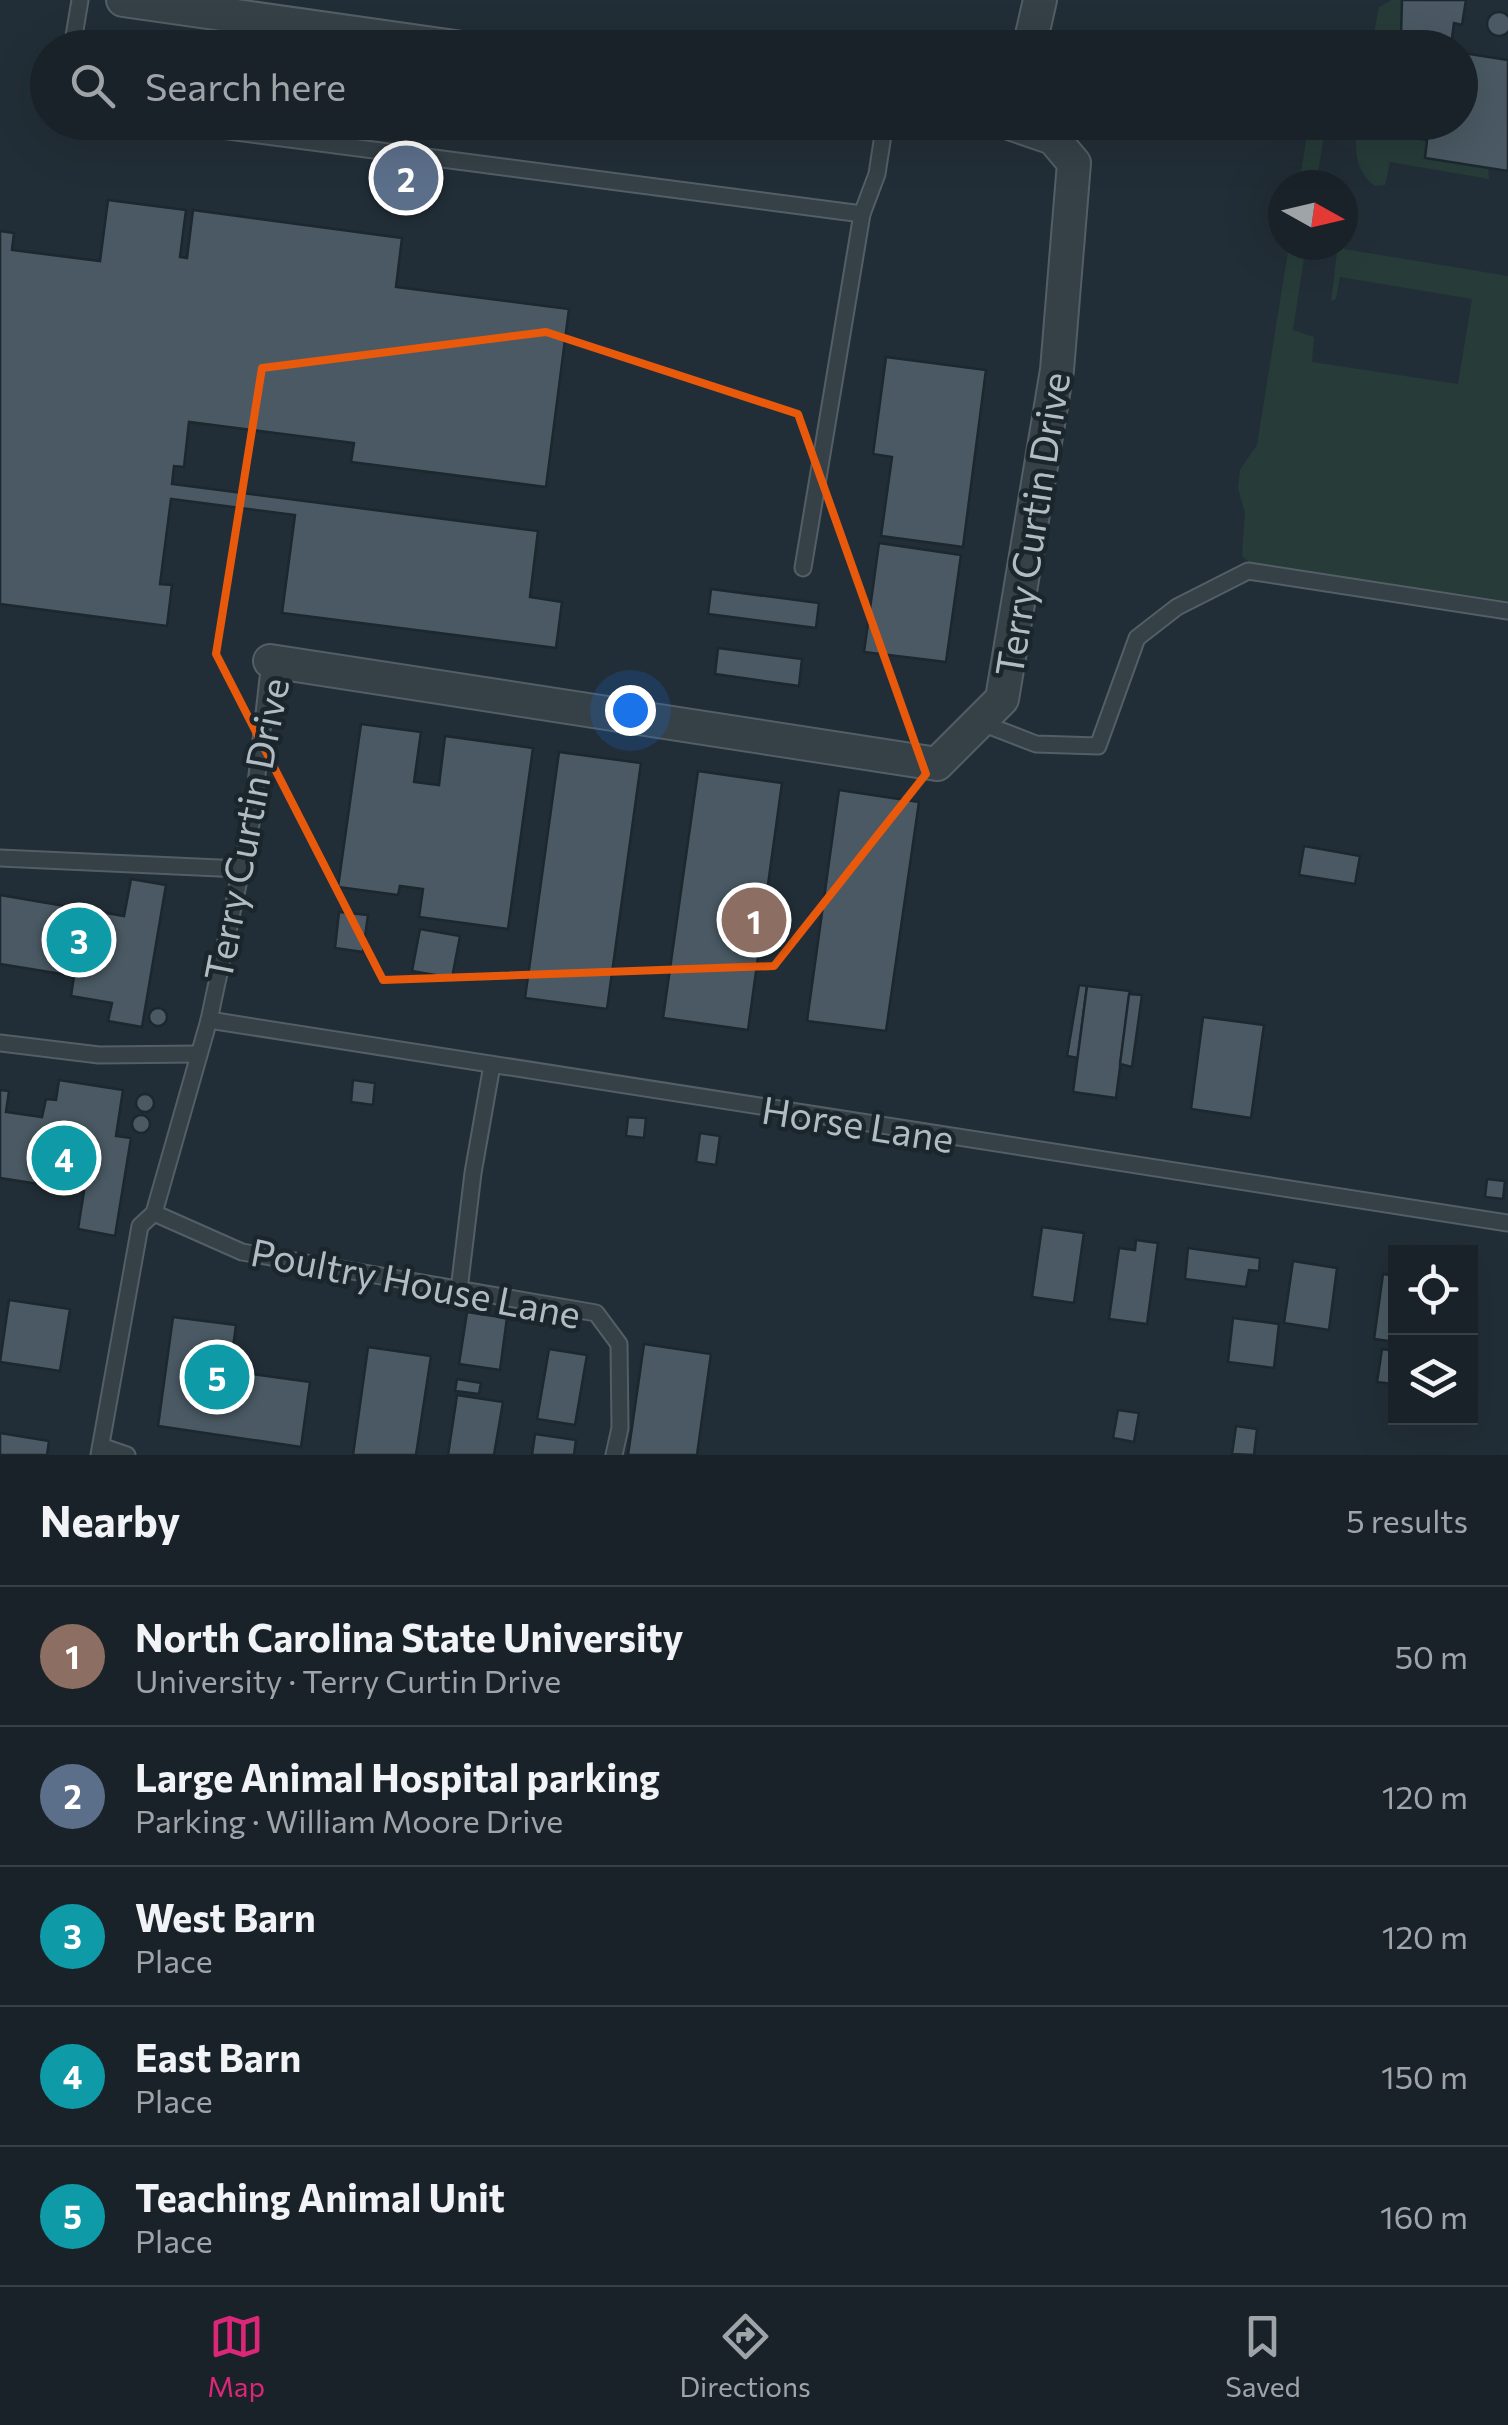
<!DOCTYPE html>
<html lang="en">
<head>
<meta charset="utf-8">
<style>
  body { margin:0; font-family:Commissioner,sans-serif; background:#272f35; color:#f1f3f6 }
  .controls { position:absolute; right:30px; bottom:30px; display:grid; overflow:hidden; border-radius:0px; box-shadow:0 10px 40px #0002 }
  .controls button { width:90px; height:90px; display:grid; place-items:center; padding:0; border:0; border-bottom:2px solid #383f46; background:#1a2229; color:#f1f3f6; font:50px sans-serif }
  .compass { position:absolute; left:1268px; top:170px; width:90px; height:90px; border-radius:50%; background:#1a2229; box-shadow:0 10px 40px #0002; rotate:98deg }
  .you { position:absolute; left:630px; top:710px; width:35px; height:35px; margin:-25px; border:8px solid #fff; border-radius:50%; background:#1a73e8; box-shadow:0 0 0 15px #1a73e833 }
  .badge { display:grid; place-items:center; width:65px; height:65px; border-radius:50%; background:#db2777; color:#fff; font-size:32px; font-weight:700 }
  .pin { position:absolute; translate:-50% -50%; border:5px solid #fff; box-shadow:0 2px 10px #0006 }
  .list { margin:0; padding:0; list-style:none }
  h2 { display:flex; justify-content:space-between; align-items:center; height:130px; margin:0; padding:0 40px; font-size:42px }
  h2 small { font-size:32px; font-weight:400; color:#9fa4a8 }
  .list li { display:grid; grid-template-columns:65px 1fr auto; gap:30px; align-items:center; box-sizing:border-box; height:140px; padding:0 40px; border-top:2px solid #383f46 }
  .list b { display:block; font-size:38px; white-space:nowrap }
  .list p { margin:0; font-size:32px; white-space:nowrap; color:#9fa4a8 }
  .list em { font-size:32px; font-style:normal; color:#9fa4a8 }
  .icon { flex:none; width:55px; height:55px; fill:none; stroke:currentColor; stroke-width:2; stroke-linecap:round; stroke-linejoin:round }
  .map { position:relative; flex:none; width:1508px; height:1455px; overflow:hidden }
  .search { position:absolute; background:#1a2229; box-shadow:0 10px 40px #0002; left:30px; right:30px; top:30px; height:110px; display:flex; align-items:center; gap:25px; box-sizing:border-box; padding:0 35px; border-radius:55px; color:#9fa4a8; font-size:38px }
  .sheet { height:830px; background:#1a2229 }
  nav { display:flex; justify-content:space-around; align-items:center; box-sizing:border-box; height:140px; border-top:2px solid #383f46; background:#1a2229; font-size:28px; color:#9fa4a8 }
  nav a { display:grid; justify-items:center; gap:5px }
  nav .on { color:#db2777 }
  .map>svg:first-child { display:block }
  .green { fill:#273c39 }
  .building { fill:#4a5963; stroke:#1c272e; stroke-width:2.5 }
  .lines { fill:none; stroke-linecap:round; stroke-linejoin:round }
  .lane-casing { stroke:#535e65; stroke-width:19 }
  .street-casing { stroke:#535e65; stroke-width:36 }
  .lane { stroke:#354047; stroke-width:15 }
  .street { stroke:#354047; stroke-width:32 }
  .marked { fill:none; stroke:#e8590c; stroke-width:8; stroke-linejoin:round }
  .labels { text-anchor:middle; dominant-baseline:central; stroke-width:9; stroke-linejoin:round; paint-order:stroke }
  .street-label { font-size:38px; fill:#b0bbc4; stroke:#1b252c }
</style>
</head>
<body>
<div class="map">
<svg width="1508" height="1455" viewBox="0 0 1508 1455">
  <rect width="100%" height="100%" fill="#222e37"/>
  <!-- green -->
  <g class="green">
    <path d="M1392,0H1402L1401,36L1396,35L1394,47L1371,48L1379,7Z"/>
    <path d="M1309,123H1326L1316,185H1299Z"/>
    <path d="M1358,123H1399L1397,135L1427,140L1425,158L1488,168L1489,179L1390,162L1385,185L1375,186C1353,169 1355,148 1358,123Z"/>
    <path d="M1343,222L1348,225L1344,249L1508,276V601L1267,566L1249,562L1242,556L1245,513L1238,488L1240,470L1257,445L1289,245H1306L1293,330L1314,337L1312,362L1458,384L1472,299L1340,277L1336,299L1331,301L1338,245H1343Z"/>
  </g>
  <!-- building -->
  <g class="building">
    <path d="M1402,0H1466L1462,25L1454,23L1451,46L1438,44L1437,48H1394L1396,35L1401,36Z"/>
    <circle cx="1499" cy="24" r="12"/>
    <path d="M1463,53L1508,60V171L1425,158L1427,140L1397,135L1399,122H1460Z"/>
    <path d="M108,200L186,210L180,257L187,258L193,210L402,238L396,287L569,309L546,487L351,462L354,443L189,422L184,467L174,466L172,484L538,531L530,597L562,602L556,648L282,613L295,515L171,499L160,584L172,585L167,626L0,604V231L14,233L12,250L100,261Z"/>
    <path d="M886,357L986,370L963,547L881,536L892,457L873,454Z"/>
    <path d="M879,543L961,555L946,662L864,652Z"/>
    <path d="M711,589L819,603L816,628L708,614Z"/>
    <path d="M718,648L802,659L799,686L715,674Z"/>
    <path d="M361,724L421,732L414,782L439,785L445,736L533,748L508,929L419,917L423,889L400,886L398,895L338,887Z"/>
    <path d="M559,752L641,763L607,1009L525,998Z"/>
    <path d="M698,771L782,783L748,1030L663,1018Z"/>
    <path d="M839,790L919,802L886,1031L807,1021Z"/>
    <path d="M1304,846L1360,856L1355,884L1299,875Z"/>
    <path d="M131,879L166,885L142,1027L108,1021L112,1003L71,996L74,976L0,964V895L124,916Z"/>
    <path d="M339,912L368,915L363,952L335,948Z"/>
    <path d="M420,929L460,936L452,978L412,971Z"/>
    <path d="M1079,985L1087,986L1078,1058L1067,1056Z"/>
    <path d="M1087,986L1130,991L1116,1098L1073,1092Z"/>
    <path d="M1129,994L1142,995L1132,1067L1120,1064Z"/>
    <circle cx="158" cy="1017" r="9"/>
    <path d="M1203,1017L1264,1025L1251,1118L1191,1109Z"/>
    <path d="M59,1080L123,1090L116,1136L131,1138L115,1236L78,1229L84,1191L0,1178V1090L9,1091L6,1112L42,1117L46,1099L56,1100Z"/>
    <path d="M353,1080L375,1083L373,1105L351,1102Z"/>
    <circle cx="145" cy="1103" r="9"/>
    <circle cx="141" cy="1124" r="9"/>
    <path d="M628,1117L646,1118L644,1138L626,1136Z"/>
    <path d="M700,1133L720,1136L716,1165L696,1162Z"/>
    <path d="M1487,1179L1505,1181L1503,1199L1485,1197Z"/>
    <path d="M1042,1227L1084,1233L1074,1303L1032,1297Z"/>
    <path d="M1136,1240L1158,1243L1147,1324L1109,1319L1119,1248L1135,1250Z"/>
    <path d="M1188,1248L1260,1258L1259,1271L1249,1270L1246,1287L1185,1279Z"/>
    <path d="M1293,1261L1337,1268L1329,1330L1284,1323Z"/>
    <path d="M1383,1274L1396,1276V1342L1374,1339Z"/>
    <path d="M9,1300L70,1309L60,1371L0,1362Z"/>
    <path d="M467,1312L507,1318L500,1370L459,1364Z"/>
    <path d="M173,1317L236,1325L230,1371L310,1382L301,1447L158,1426Z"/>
    <path d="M1233,1318L1279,1324L1274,1368L1228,1362Z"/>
    <path d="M644,1344L711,1354L697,1455H628Z"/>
    <path d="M368,1347L431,1356L416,1455H353Z"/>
    <path d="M549,1349L587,1355L575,1425L537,1419Z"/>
    <path d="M1382,1349L1396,1351L1393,1384L1377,1382Z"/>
    <path d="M457,1379L481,1383L479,1394L455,1391Z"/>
    <path d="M457,1395L503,1402L494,1455H448Z"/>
    <path d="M1118,1410L1139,1413L1134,1442L1113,1438Z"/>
    <path d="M1236,1426L1257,1429L1254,1455L1232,1454Z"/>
    <path d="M0,1433L49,1441L47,1455H0Z"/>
    <path d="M535,1434L576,1440L574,1455H532Z"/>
  </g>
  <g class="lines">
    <defs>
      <g id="lane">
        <path d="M72,48L80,0"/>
        <path d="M160,122L862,214L877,174L885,122"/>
        <path d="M803,568L862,214"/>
        <path d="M979,722L1036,744L1098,746L1137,638L1177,607L1248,571L1508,611"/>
        <path d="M0,858L241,869"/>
        <path d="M209,1020L1508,1223"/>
        <path d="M0,1043L99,1055L199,1054"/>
        <path d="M154,1213L242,1252L596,1313L619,1344L620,1428L614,1455"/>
        <path d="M459,1290L473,1173L492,1065"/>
        <path d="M101,1446L127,1455"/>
        <path d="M99,1455L140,1226L154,1213L209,1020L252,819L270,661"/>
      </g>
      <g id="street">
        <path d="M123,0L462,48"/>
        <path d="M1029,48L1040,0"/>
        <path d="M270,661L937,764L1002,699L1057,370L1074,163L1053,138L1012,124"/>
      </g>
    </defs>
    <!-- lane casing -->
    <use href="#lane" class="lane-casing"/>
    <!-- street casing -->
    <use href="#street" class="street-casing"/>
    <!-- lane -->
    <use href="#lane" class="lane"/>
    <!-- street -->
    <use href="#street" class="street"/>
  </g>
  <!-- marked area -->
  <path class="marked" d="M546,332L798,414L926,774L774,966L383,980L216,654L262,368Z"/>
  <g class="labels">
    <!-- street labels -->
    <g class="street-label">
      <text transform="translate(1031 524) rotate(-81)">Terry Curtin Drive</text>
      <text transform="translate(245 829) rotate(-79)">Terry Curtin Drive</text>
      <text transform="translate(858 1123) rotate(9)">Horse Lane</text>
      <text transform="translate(416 1282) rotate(11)">Poultry House Lane</text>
    </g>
  </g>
</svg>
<div class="controls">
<button><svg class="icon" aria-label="locate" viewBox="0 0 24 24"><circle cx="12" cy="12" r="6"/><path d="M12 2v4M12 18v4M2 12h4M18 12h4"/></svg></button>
<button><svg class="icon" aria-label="layers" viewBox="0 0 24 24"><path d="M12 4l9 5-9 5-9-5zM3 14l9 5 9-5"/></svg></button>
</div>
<svg class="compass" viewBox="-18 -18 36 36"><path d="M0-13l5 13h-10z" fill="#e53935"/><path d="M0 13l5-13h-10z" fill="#9fa4a8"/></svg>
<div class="you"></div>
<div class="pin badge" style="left:754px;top:920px;background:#8d6e63">1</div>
<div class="pin badge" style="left:406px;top:178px;background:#5c6f8a">2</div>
<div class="pin badge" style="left:79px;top:940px;background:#0f9aa8">3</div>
<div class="pin badge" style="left:64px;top:1158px;background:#0f9aa8">4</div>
<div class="pin badge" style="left:217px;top:1377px;background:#0f9aa8">5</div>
<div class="search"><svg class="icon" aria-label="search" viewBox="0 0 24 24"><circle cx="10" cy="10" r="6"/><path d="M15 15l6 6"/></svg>Search here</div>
</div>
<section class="sheet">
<h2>Nearby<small>5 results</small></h2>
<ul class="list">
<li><span class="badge" style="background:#8d6e63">1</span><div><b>North Carolina State University</b><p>University · Terry Curtin Drive</p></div><em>50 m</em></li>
<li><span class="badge" style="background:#5c6f8a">2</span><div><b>Large Animal Hospital parking</b><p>Parking · William Moore Drive</p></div><em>120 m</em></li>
<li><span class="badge" style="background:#0f9aa8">3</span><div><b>West Barn</b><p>Place</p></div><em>120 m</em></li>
<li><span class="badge" style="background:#0f9aa8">4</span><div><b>East Barn</b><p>Place</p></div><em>150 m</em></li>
<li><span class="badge" style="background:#0f9aa8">5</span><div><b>Teaching Animal Unit</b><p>Place</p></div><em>160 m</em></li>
</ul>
</section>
<nav>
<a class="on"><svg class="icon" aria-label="map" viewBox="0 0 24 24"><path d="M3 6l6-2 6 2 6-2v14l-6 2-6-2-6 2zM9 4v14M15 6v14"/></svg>Map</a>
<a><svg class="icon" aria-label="directions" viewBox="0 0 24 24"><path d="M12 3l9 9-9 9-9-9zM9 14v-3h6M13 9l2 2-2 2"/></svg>Directions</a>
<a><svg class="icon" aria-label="saved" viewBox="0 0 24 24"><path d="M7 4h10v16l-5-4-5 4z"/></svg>Saved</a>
</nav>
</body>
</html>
